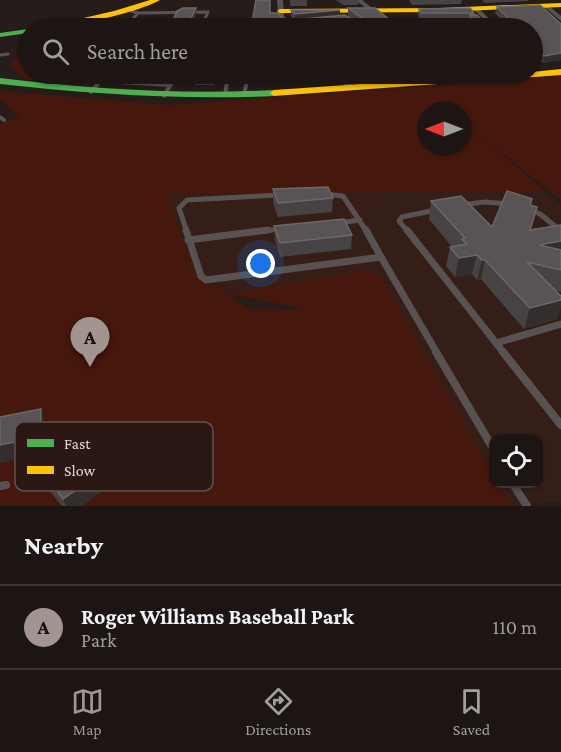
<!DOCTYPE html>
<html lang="en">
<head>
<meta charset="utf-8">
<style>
  body { margin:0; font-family:"Crimson Pro",serif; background:#292221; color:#f1f3f6 }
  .controls { position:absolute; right:18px; bottom:18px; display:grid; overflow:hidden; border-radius:12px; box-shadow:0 2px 4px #0004 }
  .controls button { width:54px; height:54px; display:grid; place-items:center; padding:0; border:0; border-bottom:2px solid #3a3433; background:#1c1513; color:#f1f3f6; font:30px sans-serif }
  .compass { position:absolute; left:417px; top:102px; width:54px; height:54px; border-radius:50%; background:#1c1513; box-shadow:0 2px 4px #0004; rotate:270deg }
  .you { position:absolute; left:261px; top:264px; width:21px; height:21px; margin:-15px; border:4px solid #fff; border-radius:50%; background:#1a73e8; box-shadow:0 0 0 9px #1a73e833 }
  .badge { display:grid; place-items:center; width:39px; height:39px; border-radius:50%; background:#a19491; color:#111; font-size:20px; font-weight:700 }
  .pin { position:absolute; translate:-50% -50px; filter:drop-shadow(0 2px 3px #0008) }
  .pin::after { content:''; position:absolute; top:32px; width:21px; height:18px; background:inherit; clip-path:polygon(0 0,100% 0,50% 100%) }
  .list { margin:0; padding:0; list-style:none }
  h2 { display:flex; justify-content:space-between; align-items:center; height:78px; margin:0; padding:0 24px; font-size:26px }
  h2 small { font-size:20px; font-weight:400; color:#a09fa0 }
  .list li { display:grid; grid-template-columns:39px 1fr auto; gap:18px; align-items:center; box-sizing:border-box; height:84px; padding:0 24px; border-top:2px solid #3a3433 }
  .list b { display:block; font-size:22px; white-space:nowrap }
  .list p { margin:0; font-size:20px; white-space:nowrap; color:#a09fa0 }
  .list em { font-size:20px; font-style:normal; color:#a09fa0 }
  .icon { flex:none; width:33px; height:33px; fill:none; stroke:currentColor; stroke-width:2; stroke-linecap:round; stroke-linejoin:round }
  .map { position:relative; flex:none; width:561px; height:506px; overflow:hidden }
  .search { position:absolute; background:#1c1513; box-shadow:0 2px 4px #0004; left:18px; right:18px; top:18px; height:66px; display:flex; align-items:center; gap:15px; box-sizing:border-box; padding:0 21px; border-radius:33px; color:#a09fa0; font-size:22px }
  .sheet { height:162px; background:#1c1513 }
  nav { display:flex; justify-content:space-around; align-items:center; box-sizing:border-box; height:84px; border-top:2px solid #3a3433; background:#1c1513; font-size:16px; color:#a09fa0 }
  nav a { display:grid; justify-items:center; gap:3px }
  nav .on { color:#a19491 }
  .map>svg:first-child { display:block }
  .built { fill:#351e18 }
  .green { fill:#46180d; fill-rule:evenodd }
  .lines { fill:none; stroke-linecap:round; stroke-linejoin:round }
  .lane-far4 { stroke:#585352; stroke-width:3 }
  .lane-far3 { stroke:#585352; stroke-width:4 }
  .lane-far2 { stroke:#585352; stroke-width:5 }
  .lane-far1 { stroke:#585352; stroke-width:7 }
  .lane { stroke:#585352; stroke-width:8 }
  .street { fill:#585352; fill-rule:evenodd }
  .fast { fill:#4caf50; fill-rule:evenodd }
  .slow { fill:#ffc107; fill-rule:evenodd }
  .wall { fill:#474345 }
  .shaded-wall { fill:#332d2d }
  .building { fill:#585354; stroke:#6d6768; stroke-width:1.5 }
  .key { fill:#2b1814; stroke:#62514d; stroke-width:1.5 }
  .key-label { font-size:16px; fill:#e3d5d2 }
</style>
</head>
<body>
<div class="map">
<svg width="561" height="506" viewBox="0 0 561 506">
  <rect width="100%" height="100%" fill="#261c19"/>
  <!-- built -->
  <path class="built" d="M544,191L561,204V501L516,506H511L499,484H538V438H494L493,475L381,276L364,270L226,294L191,265L167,193Z"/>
  <!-- green -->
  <g class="green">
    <path d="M130,16L120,28H61Z"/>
    <path d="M28,43V74H91L80,85L25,79L10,65Z"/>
    <path d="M561,76V200L474,130L544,191L167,194L191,265L226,294L364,270L381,276L493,475L494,484H499L511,506H0V124L19,117L0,99V91L169,105ZM426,111H462V147H426ZM228,294L301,308V309H248Z"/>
  </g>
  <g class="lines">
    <!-- lane-far4 -->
    <g class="lane-far4">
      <path d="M127,10L138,13L208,12L204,21"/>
      <path d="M288,25L310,23"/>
      <path d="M125,28L138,13"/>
      <path d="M0,55L8,54"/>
    </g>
    <!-- lane-far3 -->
    <g class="lane-far3">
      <path d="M414,74L423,82"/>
      <path d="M101,81L169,85"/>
      <path d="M91,92L106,74"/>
      <path d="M244,94L249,74"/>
      <path d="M225,95L228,74"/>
      <path d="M164,96L177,74"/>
      <path d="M0,117L4,120"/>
    </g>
    <!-- lane-far2 -->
    <g class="lane-far2">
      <path d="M325,194L343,196L367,232"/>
      <path d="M460,205L485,202L510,204"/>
      <path d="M528,209L540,214L561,231"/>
      <path d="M338,223L360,220"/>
      <path d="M187,232L179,208L187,200L279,195"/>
      <path d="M255,232L280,229"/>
      <path d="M408,232L399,221L402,217L436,210"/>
    </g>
    <!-- lane-far1 -->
    <g class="lane-far1">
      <path d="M186,230L201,276L206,280L381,257L437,353"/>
      <path d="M366,230L381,257"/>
      <path d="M407,230L504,353"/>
      <path d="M188,240L268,230"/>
      <path d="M496,343L561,324"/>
    </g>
    <!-- lane -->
    <g class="lane">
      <path d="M436,352L494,450"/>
      <path d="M503,352L561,425"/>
      <path d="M513,484L527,506"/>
      <path d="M0,486L6,485"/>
    </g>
    <!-- street -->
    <g class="street">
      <path d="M277,0H283L284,16L295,28H289L278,16Z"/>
      <path d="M355,0H362L376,11L371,12Z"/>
      <path d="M543,4H547L561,16V21L543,6Z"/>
      <path d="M473,7H477L499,28H493L473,9Z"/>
      <path d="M402,25H406L407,28H401Z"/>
      <path d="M334,74H341L354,86L347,88Z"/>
      <path d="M459,74H466L473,79L466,81Z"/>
    </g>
    <!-- fast -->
    <g class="fast">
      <path d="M28,29V33L0,37V33Z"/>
      <path d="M0,78C91,89 182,95 274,90L278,93L274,96C182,100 91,94 0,84Z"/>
    </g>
    <!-- slow -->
    <g class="slow">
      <path d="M150,0H160C140,12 63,30 40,28L114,11Z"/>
      <path d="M561,3V7L440,12L280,13L277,11L280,9L440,8Z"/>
      <path d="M561,69V75L274,96L270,93L274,90L506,74H532V72Z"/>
    </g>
  </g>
  <!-- wall -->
  <g class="wall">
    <rect x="290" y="0" width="17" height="6"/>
    <path d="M336,0H359L358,5H343Z"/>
    <path d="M409,0H462L461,4L412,5Z"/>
    <path d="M482,0H528V1L485,3Z"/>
    <path d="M497,7L561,24V60L543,63L532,52V28H510L495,13Z"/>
    <path d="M196,8V17L191,28H171V25Z"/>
    <path d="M348,8L400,28H304L302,27V20H295L291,16V10H340V16L353,20L348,16Z"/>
    <path d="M419,9L474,13V15L488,28L469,25V19H420L418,15Z"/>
    <path d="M113,74H170H168L113,77Z"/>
    <path d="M194,74H217L214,85H195Z"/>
    <rect x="259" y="74" width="43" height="5"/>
    <path d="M273,189L333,198L332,212L278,217L273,203Z"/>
    <path d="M431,201L492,227L530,205L531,229L561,225V292L555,290L557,319L524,329L481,279L477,280L472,274L455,277L446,266L450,247H452L429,219Z"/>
    <path d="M274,226L352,235L351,249L280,257L275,240Z"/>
    <path d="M115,463L119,479L81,506H62L49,490L44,474Z"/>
  </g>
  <!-- shaded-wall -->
  <g class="shaded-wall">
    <path d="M196,8V17L191,28H188V25Z"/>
    <path d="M340,10V16L295,20V14Z"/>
    <path d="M561,53V60L543,63L544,56Z"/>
    <path d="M214,74H217L214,85Z"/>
    <path d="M353,74H379L353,76Z"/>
    <path d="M561,241V259L539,245Z"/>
    <path d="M477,255L472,274L455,277L459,258Z"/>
    <path d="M482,260H485L481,279L477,280Z"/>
    <path d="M561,300V308L557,319L524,329L530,308Z"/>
    <path d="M41,409L46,425V453L0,463V445Z"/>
    <path d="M115,463L119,479L81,506H66L63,499Z"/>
  </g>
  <!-- building -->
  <g class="building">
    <path d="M256,0H270V13H278L285,21L286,28H251Z"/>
    <path d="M540,5L561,24V53L544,56L532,44V28H518L497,7Z"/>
    <path d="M183,8H196L188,25H171L177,11Z"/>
    <path d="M348,8H375L400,28H312L302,19L345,15L359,24L362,18Z"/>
    <path d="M470,8L474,13H421L419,9Z"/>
    <path d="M291,10H340L295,14Z"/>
    <path d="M470,15H477L488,28H427L470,25Z"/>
    <path d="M328,187L333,198L278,203L273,189Z"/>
    <path d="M507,191L523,196L532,199L530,205L537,207L530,230L561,225V241L539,245L561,250V270L527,262L561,296V300L530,308L485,260H482L477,255L459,258L450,247L467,244L462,239L465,238L431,201L461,196L492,227Z"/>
    <path d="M344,219L352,235L280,243L274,226Z"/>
    <path d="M41,409L40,437L0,445V417Z"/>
    <path d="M95,440L115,463L63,499L44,474Z"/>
  </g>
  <!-- legend -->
  <rect x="15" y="422" width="198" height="69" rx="9" class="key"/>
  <rect x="27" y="439" width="27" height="8" fill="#4caf50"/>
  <rect x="27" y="466" width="27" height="8" fill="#ffc107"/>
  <g class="key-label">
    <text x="64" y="449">Fast</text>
    <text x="64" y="476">Slow</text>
  </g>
</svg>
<div class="controls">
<button><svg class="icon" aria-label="locate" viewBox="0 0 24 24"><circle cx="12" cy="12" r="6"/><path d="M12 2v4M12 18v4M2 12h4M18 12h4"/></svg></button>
</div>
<svg class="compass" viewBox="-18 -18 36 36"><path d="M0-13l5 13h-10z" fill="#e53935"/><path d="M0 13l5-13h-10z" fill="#a09fa0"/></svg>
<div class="you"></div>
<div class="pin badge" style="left:90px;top:367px">A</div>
<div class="search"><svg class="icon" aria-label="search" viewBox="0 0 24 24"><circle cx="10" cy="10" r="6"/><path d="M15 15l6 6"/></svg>Search here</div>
</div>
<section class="sheet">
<h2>Nearby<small></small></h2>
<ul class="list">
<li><span class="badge">A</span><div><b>Roger Williams Baseball Park</b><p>Park</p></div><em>110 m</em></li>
</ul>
</section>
<nav>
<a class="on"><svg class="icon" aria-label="map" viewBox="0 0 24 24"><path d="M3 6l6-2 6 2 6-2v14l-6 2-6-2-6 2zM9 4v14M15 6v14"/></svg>Map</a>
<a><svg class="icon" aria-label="directions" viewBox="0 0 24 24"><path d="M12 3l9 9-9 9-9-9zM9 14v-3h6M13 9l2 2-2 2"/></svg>Directions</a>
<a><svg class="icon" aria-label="saved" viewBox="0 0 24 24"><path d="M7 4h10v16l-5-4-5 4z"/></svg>Saved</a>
</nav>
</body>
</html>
